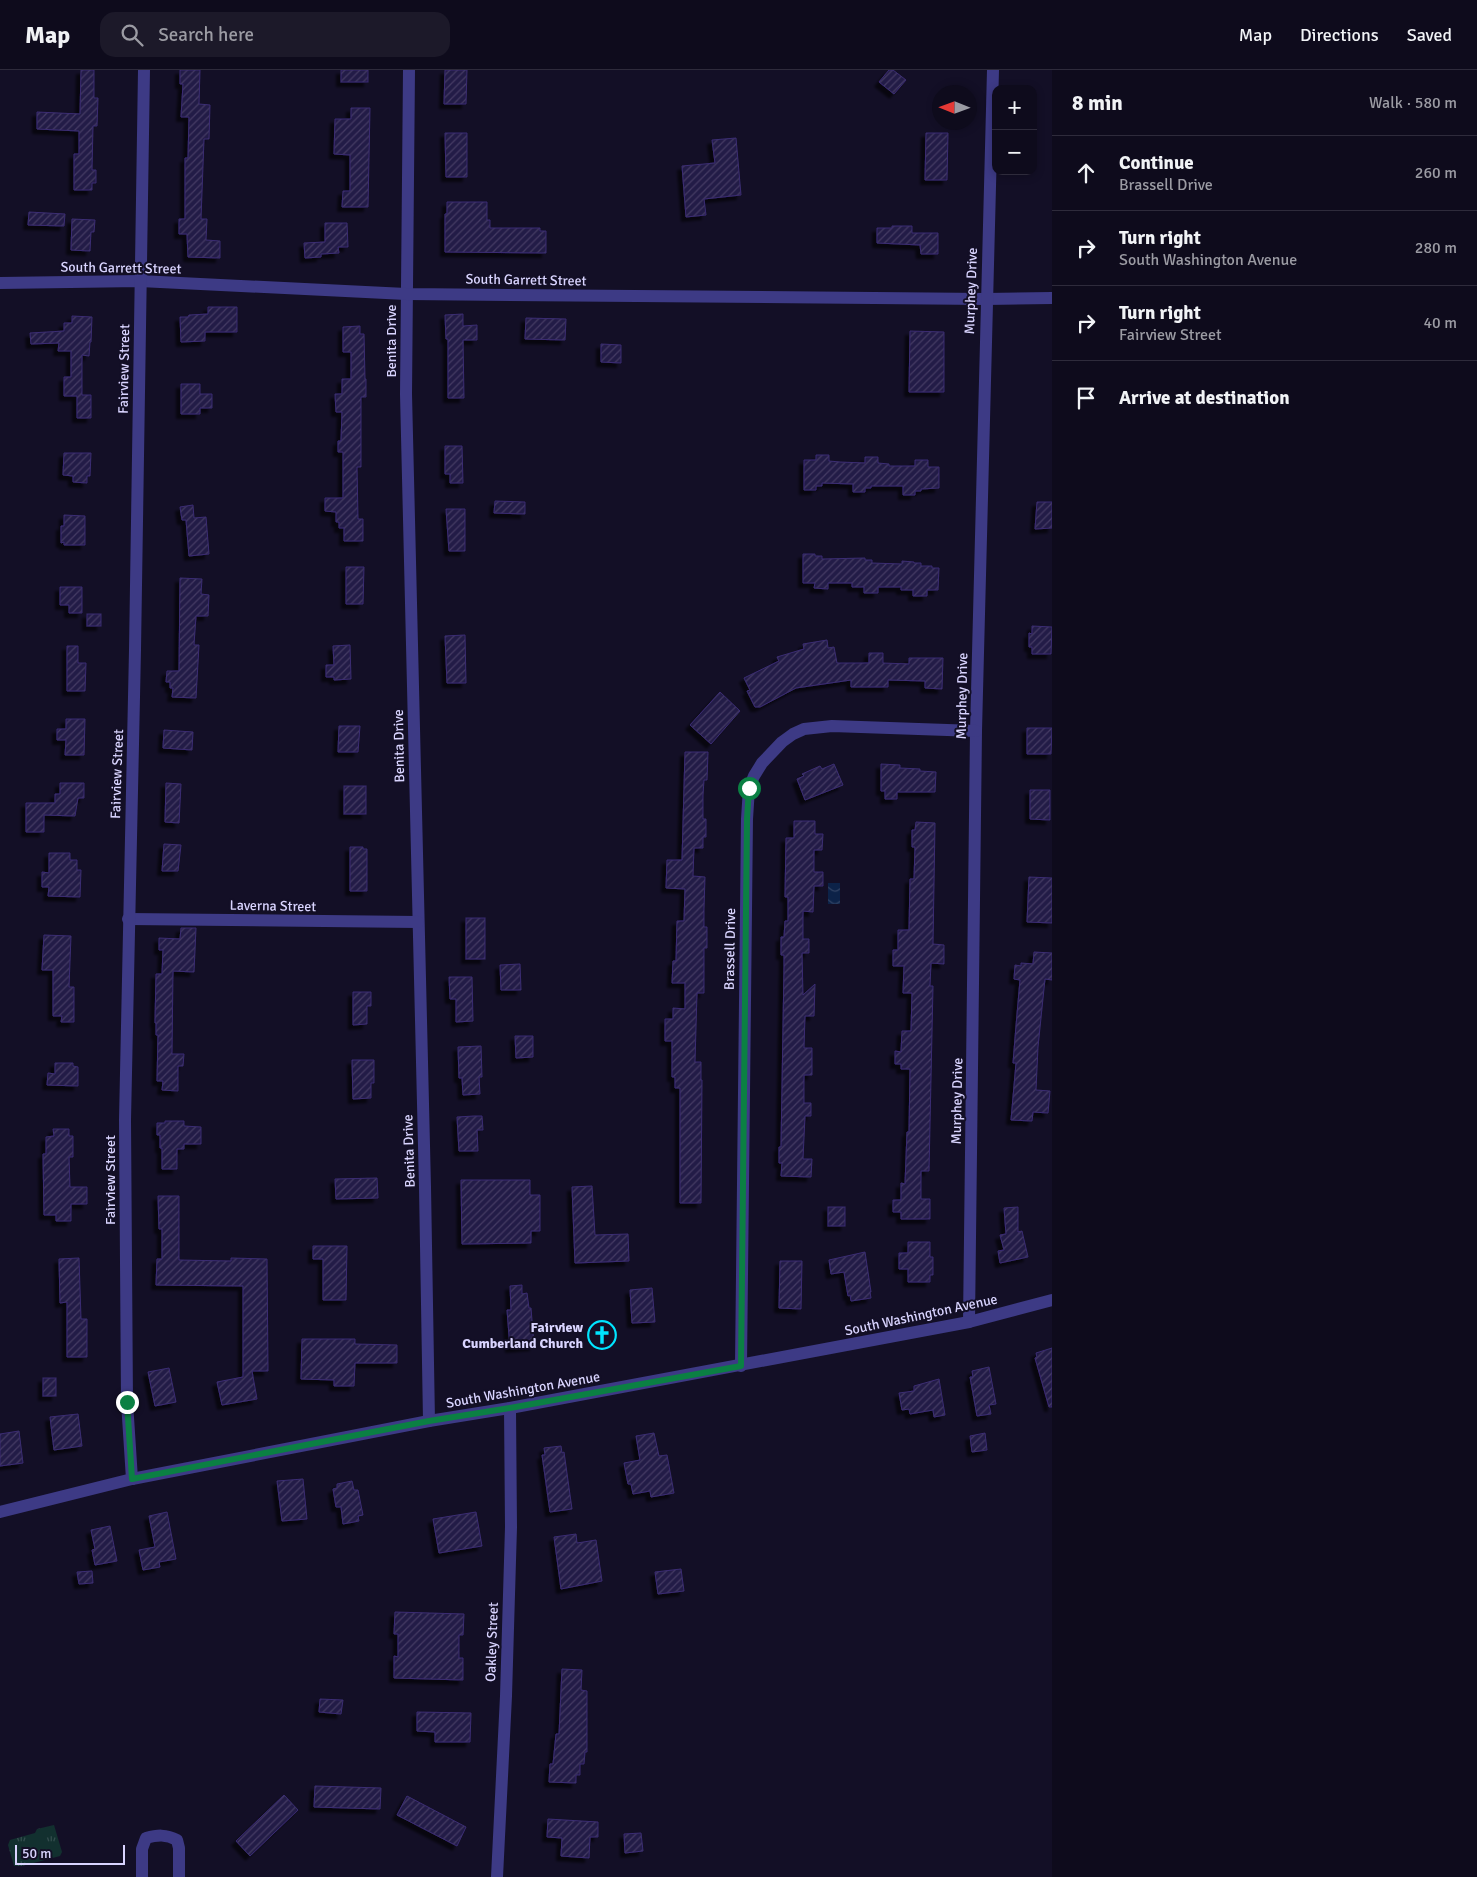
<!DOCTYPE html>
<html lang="en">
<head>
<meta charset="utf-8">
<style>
  body { margin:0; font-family:Signika,sans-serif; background:#1c1929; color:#f1f3f6 }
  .controls { position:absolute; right:15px; top:15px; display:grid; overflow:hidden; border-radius:10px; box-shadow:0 2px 8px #0003 }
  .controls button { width:45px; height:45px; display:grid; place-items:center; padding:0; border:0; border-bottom:1px solid #2e2b3b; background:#0e0b1c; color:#f1f3f6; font:25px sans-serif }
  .compass { position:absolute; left:932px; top:15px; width:45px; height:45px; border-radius:50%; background:#0e0b1c; box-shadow:0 2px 8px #0003; rotate:271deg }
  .scale { position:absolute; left:15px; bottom:12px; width:110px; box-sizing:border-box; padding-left:5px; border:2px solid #d9d4ff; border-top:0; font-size:14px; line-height:18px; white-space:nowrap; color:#d9d4ff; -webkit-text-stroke:4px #130f26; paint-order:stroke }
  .stop { position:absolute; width:15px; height:15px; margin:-11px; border:4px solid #0b8043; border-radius:50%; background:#fff }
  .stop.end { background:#0b8043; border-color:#fff; box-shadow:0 1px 5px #0008 }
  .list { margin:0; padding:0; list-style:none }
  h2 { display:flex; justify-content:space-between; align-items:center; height:65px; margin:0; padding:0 20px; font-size:21px }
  h2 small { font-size:16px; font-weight:400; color:#9b9ba3 }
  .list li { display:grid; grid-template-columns:32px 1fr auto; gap:15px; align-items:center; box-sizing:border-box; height:75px; padding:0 20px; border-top:1px solid #2e2b3b }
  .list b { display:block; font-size:19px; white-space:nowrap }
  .list p { margin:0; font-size:16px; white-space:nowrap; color:#9b9ba3 }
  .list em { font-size:16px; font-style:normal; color:#9b9ba3 }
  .icon { flex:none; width:28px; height:28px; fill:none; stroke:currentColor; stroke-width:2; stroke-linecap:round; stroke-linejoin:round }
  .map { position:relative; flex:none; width:1052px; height:1807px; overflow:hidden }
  header { display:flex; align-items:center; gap:30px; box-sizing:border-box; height:70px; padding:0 25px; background:#0e0b1c; border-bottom:1px solid #2e2b3b }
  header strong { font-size:24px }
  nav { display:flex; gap:28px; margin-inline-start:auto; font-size:18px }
  .search { width:350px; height:45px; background:#1c1929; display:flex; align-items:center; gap:12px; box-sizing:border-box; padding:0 18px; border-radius:15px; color:#9b9ba3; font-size:19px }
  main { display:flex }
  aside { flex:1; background:#0e0b1c }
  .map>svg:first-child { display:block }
  .park { fill:url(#park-tufts) }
  .water { fill:url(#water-waves) }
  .building { fill:url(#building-hatch); stroke:#3b2d73; filter:url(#shadow) }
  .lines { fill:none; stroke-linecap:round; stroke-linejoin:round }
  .minor { stroke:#3d3a85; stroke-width:12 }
  .route { stroke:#0b8043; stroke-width:6 }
  .labels { text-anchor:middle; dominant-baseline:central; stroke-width:4; stroke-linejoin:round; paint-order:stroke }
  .street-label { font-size:14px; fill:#d9d4ff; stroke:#130f26 }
  .poi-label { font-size:14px; font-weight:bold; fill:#d9d4ff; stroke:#130f26; text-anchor:end }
</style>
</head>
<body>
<header>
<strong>Map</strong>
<div class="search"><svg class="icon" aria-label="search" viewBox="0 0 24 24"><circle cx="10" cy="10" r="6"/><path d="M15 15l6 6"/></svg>Search here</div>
<nav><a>Map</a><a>Directions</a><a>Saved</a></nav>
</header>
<main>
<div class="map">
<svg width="1052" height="1807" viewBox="0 0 1052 1807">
  <defs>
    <pattern id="park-tufts" width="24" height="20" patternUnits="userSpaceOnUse" patternTransform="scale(1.25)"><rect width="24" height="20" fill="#12302f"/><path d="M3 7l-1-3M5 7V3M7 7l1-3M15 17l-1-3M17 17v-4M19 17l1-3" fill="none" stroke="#344d4e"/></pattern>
    <pattern id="water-waves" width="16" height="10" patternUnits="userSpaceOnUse" patternTransform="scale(1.25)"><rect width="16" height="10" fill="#0c2248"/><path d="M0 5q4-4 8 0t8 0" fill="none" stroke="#2f4163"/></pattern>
    <pattern id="building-hatch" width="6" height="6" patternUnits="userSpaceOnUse" patternTransform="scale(1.25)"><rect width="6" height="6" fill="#241b47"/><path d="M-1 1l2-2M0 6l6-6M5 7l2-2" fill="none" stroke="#433b63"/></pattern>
    <filter id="shadow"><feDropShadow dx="-4.5" dy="4.5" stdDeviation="1" flood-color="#0009"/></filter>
  </defs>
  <rect width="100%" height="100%" fill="#130f26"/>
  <!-- park -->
  <path class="park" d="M54,1755L62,1782L60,1786L22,1796H14L8,1775L10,1770L35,1763L37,1759Z"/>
  <!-- water -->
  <rect class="water" x="828" y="813" width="12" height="21"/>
  <!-- building -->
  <g class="building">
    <path d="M81,0H94V28H98L97,56H93L92,100H96V113H92V120H74V84H79V61L37,59V42L80,44Z"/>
    <path d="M180,0H200L199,34L210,35L209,69H204L201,149H207L206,170L220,171V188L188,187L187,164H179V149H185V88H188L189,47H181L183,14H180Z"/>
    <rect x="341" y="0" width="27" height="12"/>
    <path d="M445,0H467L466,34H444Z"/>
    <path d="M889,0H893L906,10L894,24L879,12Z"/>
    <path d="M351,38H370L368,137H342L343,121H350V85L334,84L335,49H351Z"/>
    <path d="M445,63H467V107H446Z"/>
    <path d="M926,63H948L947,110H925Z"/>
    <path d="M736,68L741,125L704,129L706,145L686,147L682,96L715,93L712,70Z"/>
    <path d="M447,132H487V150H490V158H540V161H546V183L445,182V144H447Z"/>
    <path d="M29,142L65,144L64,156L28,155Z"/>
    <path d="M72,149L95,150L94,162H91L90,181L71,180Z"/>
    <path d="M325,153H347L348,177H338L339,183L321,184V187L305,188L304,173L325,172Z"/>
    <path d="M892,156H912V163H938V184H921L920,175L877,173V158H892Z"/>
    <path d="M208,237H237V262H205V271L181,272L180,247H188L189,245L208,244Z"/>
    <path d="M463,244V256L477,255V270H463L464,328H448V269H446L445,245Z"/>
    <path d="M72,246L92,247L91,272H90L89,286L82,285V325H91V348H77V326H64V307H71V281H58L59,273L31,274L30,263L64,261V253H72Z"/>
    <path d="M526,248L566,249L565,270L525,269Z"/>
    <path d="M360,256V264H364L365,309H366V327H361V397H357L358,449H363V471H344V458H339V452H336V442L325,441V428H343V382H338V371H341L342,342H336L335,324H342V309H351V282H343V257Z"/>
    <path d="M910,261L944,262V322H909Z"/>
    <path d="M601,274L621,275V293L601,292Z"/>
    <path d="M181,314H200V324H212V338H200V344H181Z"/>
    <path d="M445,376H462L463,413H450V404H445Z"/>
    <path d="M64,383H91L90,406H87V413L73,412V406L63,405Z"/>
    <path d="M816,385H829V391L840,392L865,393V387H878V393L889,394V396H915V390H928V397H939V418L921,419V421H915V425H903V416H871V418H865V422H853V414L822,413V416H816V420H804V390H816Z"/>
    <path d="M495,431L525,432V444L494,443Z"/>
    <path d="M1037,432H1052V458L1035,459Z"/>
    <path d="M193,435L194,448L206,447L209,484L189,486L186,450H182L180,437Z"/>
    <path d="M446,439H465V481H449Z"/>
    <path d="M64,445L85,446V475H64V472L61,473V456H64Z"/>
    <path d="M803,484H815V486H822V489L865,488V490H872V493L902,494V491L914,492V493H921V496H932V498H939L938,520H927V526H913V520H901V517H878V523H864V517H852V513H828V519L814,518L815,513H803Z"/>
    <path d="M346,497H364L363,534H346Z"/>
    <path d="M180,508L202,509L201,524L209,525L208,546H196L194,575H199L196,628L172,627L173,618H170V612H166L167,601H179Z"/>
    <path d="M60,517H82V543H69V535H60Z"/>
    <rect x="87" y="544" width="14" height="12"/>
    <path d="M1032,556L1052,557L1051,584H1032V577H1029V563L1032,564Z"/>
    <path d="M465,565L466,613H447L445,566Z"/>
    <path d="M827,570L828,578L834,577L837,593H869V583H883V593L909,594V588H943L942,619L925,618V611L888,610V617H851V610L796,618L760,637H755L747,621L750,620L744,608L779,591L777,587L804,579L803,574Z"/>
    <path d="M350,575L351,609L334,610V607H326V595H334L333,576Z"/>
    <path d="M67,576H78V593H86L85,621H67Z"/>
    <path d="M720,622L740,641L711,674L690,655Z"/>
    <path d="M66,649H85L84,685H65L66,670H57V659H66Z"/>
    <path d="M339,656H360L358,682H338Z"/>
    <path d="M1027,658H1052L1051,684H1027Z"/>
    <path d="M164,660L193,662L192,680L163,678Z"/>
    <path d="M685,682H708L707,710H704L703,725V749H706V767H703V778H694L693,806L705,807L704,838V857H707V878H704V923H697L695,992H701V1010H702L701,1133H680V1018H675V1007H672V971H665V949H673V938L685,939V913H672L673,891H676L677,851H684L685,819L666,818L667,790H682Z"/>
    <path d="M834,694L843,715L805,730L797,709L804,706L802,704L820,696L822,699Z"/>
    <path d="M881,694L900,695V698L920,699V701L936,702L935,722H897V729H885V721H881Z"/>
    <path d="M60,713H84V728H78L75,746L44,745V762H26V733H55V724H60Z"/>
    <path d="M166,713L181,714L179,753L165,752Z"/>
    <rect x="344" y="716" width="22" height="28"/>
    <path d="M1030,720H1050V750L1030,749Z"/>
    <path d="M794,751H815V764H823L822,780H814V802H823V816H814L813,842L803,841V869H809V883H802L803,925L815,914L814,946H805L804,978H812V1005H804V1033H811V1046H805L803,1089H812L811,1107L781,1106L782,1093H779V1077H781L784,898V885H781V867H784L785,851H788V827H785L786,768H794Z"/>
    <path d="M916,752L935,753L933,874L944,875V894L931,893L930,916H933L929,1101H921V1129H930V1149H901V1142H893V1130H901V1113L905,1114L907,1062H909L910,999H901V994H895V981L901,982L902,961H911L912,923H903L904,896H893V880H898V860H909L910,809H914L915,777H912V760H915Z"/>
    <path d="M164,774L181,775L178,801H162Z"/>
    <path d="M350,777H363V779H367V821H350Z"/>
    <path d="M49,783H70V790H77V800H81L80,827L48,826L49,817H42V802L49,803Z"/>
    <path d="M1029,807L1052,808V853L1027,852Z"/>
    <rect x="466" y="848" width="19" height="41"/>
    <path d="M181,858H196L194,902L173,901L172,984H184L183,996H178V1021L162,1020L163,1011H157L158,965H156V953H155L156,904H162L163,880H159V868L180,869Z"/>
    <path d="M44,865L71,866L69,917H74V952H61L62,946H53V900H42Z"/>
    <path d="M1034,882L1052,883V910L1045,909L1038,977L1036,1020L1050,1021L1048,1043L1033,1042L1032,1051L1011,1050L1016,993H1013L1016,956L1020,910L1014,909L1015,895L1021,896V893L1033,894Z"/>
    <path d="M520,894L521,920H501L500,895Z"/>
    <path d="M449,907H472L473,951L456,952V929H450Z"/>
    <path d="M353,922H371V936H367V954L353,955Z"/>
    <path d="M515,966H533V987L516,988Z"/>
    <path d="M481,976L482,1007H479L480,1024L463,1025L462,1008H459L458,977Z"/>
    <path d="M352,990H374V1013H371V1028L353,1029Z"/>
    <path d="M55,993H73V996L78,997V1016L47,1015L48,1003L55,1004Z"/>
    <path d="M474,1046H482L483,1060H477L478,1081H459L457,1047Z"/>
    <path d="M165,1051H184V1056L201,1057V1074H184V1079H177V1099H162V1078H160V1065H157V1053H165Z"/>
    <path d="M53,1059H69V1066H73V1087H69L70,1117H87V1134H71V1151H56V1145H44L43,1084H46V1067L54,1066Z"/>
    <path d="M377,1108L378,1128L336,1129L335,1109Z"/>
    <path d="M461,1110H530V1125H540V1161H531V1173L462,1174Z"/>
    <path d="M592,1116L595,1165L628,1164L629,1191L575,1193L572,1117Z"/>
    <path d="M158,1126H179V1190L231,1191V1188L267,1189L268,1301H252L257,1329L222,1335L217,1312L243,1307V1216L156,1215L157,1189H162V1159H159Z"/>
    <rect x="828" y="1137" width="17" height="19"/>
    <path d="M1018,1137V1162L1022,1161L1028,1187L1000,1193L998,1181L1004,1180L1000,1165L1006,1164L1004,1138Z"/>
    <path d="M908,1172H930V1187H933V1205H930V1212H908V1199H899V1183H908Z"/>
    <path d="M313,1176H347L346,1230H323V1189H313Z"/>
    <path d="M865,1182L871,1222H870L871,1228L851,1231L850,1225L848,1226L844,1202L831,1204L829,1190Z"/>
    <path d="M79,1188L81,1249H87V1287H67V1232L60,1233L59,1189Z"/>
    <path d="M780,1191H802L801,1239L779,1238Z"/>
    <path d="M522,1215V1224L527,1223L529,1238H531L534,1276L510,1278L507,1240H511L510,1216Z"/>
    <path d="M652,1218L655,1252L632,1253L630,1220Z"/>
    <path d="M302,1269H355V1274L397,1275V1293H355L354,1316H334V1310L301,1309Z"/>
    <path d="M1052,1278V1337H1049L1035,1288L1037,1287L1036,1283Z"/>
    <path d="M989,1297L996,1334L989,1335L991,1344L977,1346L970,1307H973L972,1301Z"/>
    <path d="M169,1298L176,1332L155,1336L148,1302Z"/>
    <rect x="43" y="1308" width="13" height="18"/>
    <path d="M939,1309L945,1345L934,1347L933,1340L910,1344L909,1339L902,1340L899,1323L914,1321V1316Z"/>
    <path d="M78,1344L82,1376L54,1380L50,1347Z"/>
    <path d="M19,1361L23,1393L0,1396V1364Z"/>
    <path d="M654,1363L659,1386L667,1385L674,1423L651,1427L650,1421L633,1424L631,1414H628L624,1393L640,1390L636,1366Z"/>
    <path d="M985,1363L987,1380L972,1382L970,1366Z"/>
    <path d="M561,1376L562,1383L564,1382L572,1439L550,1442L542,1385H545L544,1378Z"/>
    <path d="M303,1409L307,1449L282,1451L277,1411Z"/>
    <path d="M352,1411L354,1420H358L363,1445L358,1446L359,1451L343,1454L341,1437H336L333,1419L337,1418V1414Z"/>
    <path d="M167,1442L176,1489L159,1492L160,1497L143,1500L139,1480L155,1477L149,1446Z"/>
    <path d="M476,1442L482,1476L439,1483L433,1449Z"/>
    <path d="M110,1456L117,1491L95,1495L92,1480L95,1479L91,1460Z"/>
    <path d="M576,1464L577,1473L596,1470L602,1511L561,1519L554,1467Z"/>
    <path d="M681,1499L684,1521L658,1524L655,1502Z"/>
    <path d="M92,1501L93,1513L79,1514L77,1502Z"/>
    <path d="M395,1542L464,1544L463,1565H459V1588H463V1610L394,1608V1586L398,1587V1564H394Z"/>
    <path d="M562,1599L582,1600L581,1620L587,1621V1682H585L584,1694H580V1705H576V1713L549,1712L550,1694H553L556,1664H559Z"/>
    <path d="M320,1629L343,1630L341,1644L319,1642Z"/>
    <path d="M417,1642L471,1643L470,1672H435V1662L417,1661Z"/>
    <path d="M315,1716L381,1718L380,1739L314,1737Z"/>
    <path d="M284,1725L298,1740L250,1786L236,1771Z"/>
    <path d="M407,1726L466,1757L457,1776L397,1745Z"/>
    <path d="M548,1749L598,1752V1767H590L589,1788L561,1786L562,1768L547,1767Z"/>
    <path d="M641,1763L643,1781L625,1783L624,1764Z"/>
  </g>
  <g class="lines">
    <!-- minor -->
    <g class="minor">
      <path d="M409,0L406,324L425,1117L429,1351"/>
      <path d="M0,213L140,211L406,224L986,229L1052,228"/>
      <path d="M128,849L418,852"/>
      <path d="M969,1252L976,661L993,0"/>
      <path d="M741,1296L747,749L749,718L754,706L762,693L782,672L793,664L804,659L832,656L976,661"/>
      <path d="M132,1409L127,1332L125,1050L135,580L144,0"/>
      <path d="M0,1442L132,1409L429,1351L510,1338L969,1252L1052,1230"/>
      <path d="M142,1807V1779L146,1768C157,1765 166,1764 177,1770L179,1778V1807"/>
      <path d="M497,1807L506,1626L511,1457L510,1338"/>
    </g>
  </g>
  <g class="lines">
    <!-- route -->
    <path class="route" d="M127,1332L132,1409L429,1351L510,1338L741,1296L747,749L749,718"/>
  </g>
  <!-- icons -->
  <defs>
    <symbol id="church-ring" viewBox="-11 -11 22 22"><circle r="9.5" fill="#130f26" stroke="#00e5ff" stroke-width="1.5"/><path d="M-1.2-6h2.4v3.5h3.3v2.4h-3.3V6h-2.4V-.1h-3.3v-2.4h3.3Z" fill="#00e5ff"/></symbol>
  </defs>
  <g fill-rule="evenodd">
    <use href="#church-ring" x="586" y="1249" width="32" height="32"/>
  </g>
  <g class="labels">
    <!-- street labels -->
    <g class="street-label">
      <text transform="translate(121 198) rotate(1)">South Garrett Street</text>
      <text transform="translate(526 210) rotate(1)">South Garrett Street</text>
      <text transform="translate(971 221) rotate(-88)">Murphey Drive</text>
      <text transform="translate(391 271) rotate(-90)">Benita Drive</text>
      <text transform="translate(124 299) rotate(-89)">Fairview Street</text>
      <text transform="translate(962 626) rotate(-89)">Murphey Drive</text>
      <text transform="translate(399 676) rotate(-91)">Benita Drive</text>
      <text transform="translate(117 704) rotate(-88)">Fairview Street</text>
      <text transform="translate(273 836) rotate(1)">Laverna Street</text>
      <text transform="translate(730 879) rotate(-89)">Brassell Drive</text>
      <text transform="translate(957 1031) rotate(-89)">Murphey Drive</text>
      <text transform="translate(409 1081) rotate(-92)">Benita Drive</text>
      <text transform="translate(110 1110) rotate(-90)">Fairview Street</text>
      <text transform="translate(921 1245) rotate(-12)">South Washington Avenue</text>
      <text transform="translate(523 1320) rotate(-10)">South Washington Avenue</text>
      <text transform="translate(492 1572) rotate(-88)">Oakley Street</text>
    </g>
    <!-- poi labels -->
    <g class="poi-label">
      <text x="583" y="1257">Fairview<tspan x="583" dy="16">Cumberland Church</tspan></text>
    </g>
  </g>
</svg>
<div class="controls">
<button>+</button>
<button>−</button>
</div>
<svg class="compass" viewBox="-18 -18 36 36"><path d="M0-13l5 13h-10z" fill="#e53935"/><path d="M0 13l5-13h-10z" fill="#9b9ba3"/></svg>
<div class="scale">50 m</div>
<div class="stop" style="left:749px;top:718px"></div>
<div class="stop end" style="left:127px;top:1332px"></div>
</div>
<aside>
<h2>8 min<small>Walk · 580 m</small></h2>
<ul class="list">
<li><svg class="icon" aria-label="ahead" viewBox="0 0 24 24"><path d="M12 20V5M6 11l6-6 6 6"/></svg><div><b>Continue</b><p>Brassell Drive</p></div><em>260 m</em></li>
<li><svg class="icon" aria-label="right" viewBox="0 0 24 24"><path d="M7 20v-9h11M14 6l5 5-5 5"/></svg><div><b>Turn right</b><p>South Washington Avenue</p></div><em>280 m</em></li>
<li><svg class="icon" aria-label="right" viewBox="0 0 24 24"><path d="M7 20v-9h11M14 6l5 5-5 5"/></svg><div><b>Turn right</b><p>Fairview Street</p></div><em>40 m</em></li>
<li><svg class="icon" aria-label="arrive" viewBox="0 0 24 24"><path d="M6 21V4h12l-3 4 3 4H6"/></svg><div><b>Arrive at destination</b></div></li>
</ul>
</aside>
</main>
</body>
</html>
